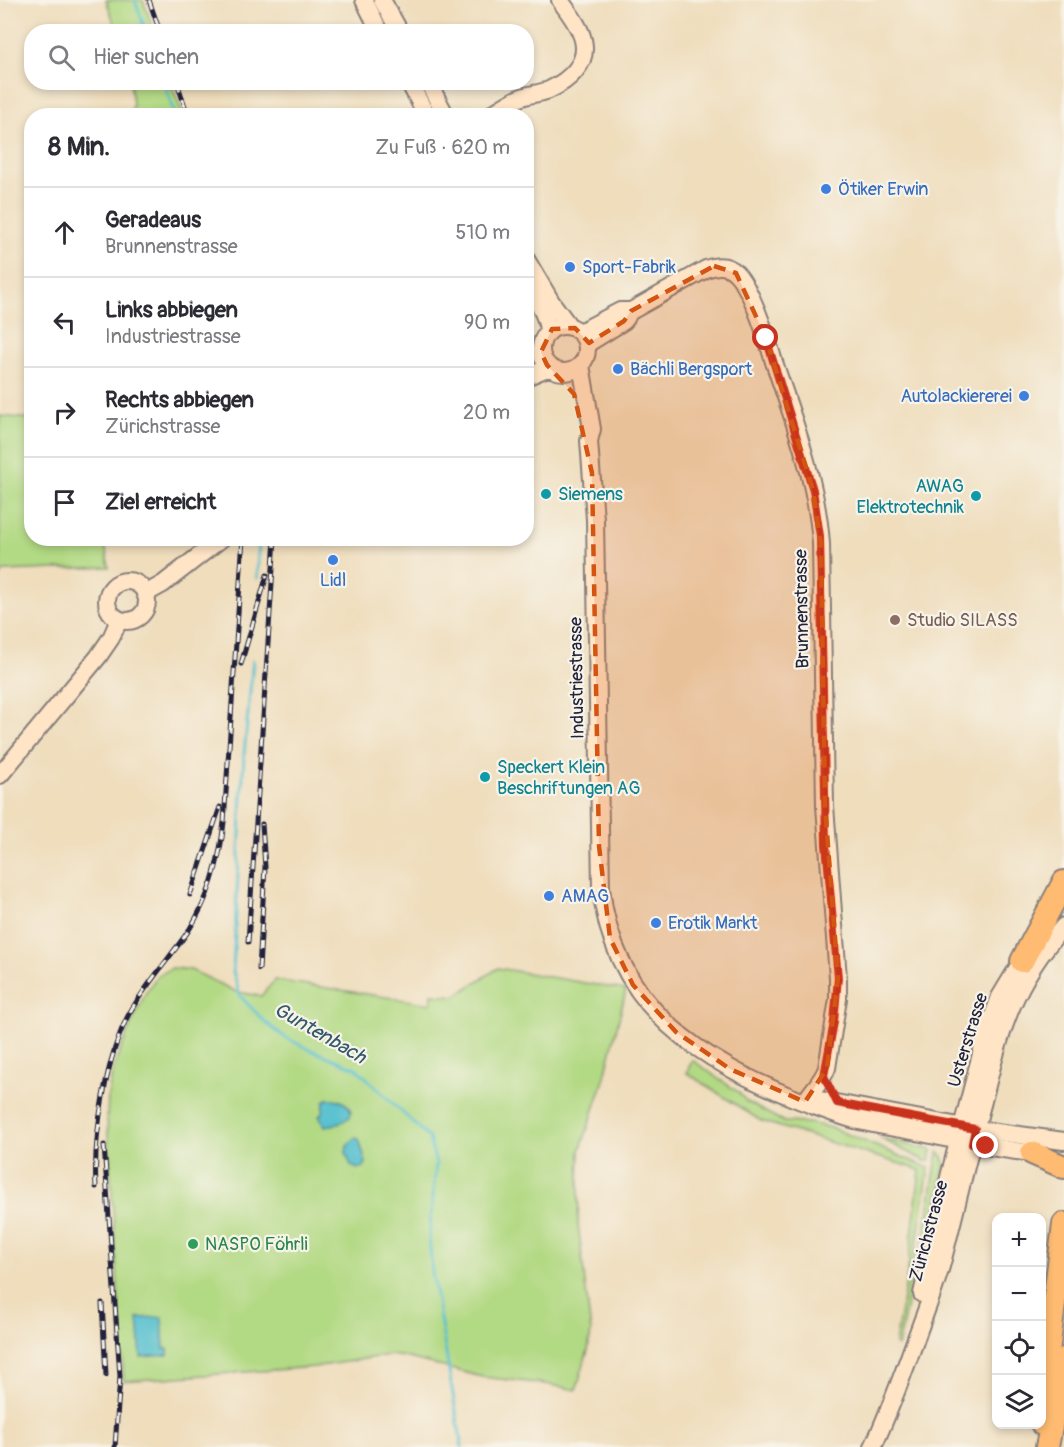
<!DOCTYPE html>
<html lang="de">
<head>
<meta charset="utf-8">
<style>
  body { margin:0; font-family:Pangolin,sans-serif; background:#f2f2f3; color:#2b2b33 }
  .controls { position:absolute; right:18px; bottom:18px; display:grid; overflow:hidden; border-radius:12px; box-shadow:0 3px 9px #0003 }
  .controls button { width:54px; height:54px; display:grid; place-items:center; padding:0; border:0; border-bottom:2px solid #e1e1e2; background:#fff; color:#2b2b33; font:30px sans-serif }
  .stop { position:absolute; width:18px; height:18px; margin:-14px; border:4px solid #c8321e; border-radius:50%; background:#fff }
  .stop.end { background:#c8321e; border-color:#fff; box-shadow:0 2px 6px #0008 }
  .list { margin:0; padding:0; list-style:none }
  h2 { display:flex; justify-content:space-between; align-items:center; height:78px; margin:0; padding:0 24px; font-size:26px }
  h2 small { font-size:20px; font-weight:400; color:#7c7c81 }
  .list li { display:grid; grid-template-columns:39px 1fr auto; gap:18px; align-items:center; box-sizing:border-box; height:90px; padding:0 24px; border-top:2px solid #e1e1e2 }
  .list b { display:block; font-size:22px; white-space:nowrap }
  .list p { margin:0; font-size:20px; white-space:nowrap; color:#7c7c81 }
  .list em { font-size:20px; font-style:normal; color:#7c7c81 }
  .icon { flex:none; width:33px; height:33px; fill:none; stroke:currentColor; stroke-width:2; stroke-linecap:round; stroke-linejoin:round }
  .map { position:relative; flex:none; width:1064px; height:1447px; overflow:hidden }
  .search { position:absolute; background:#fff; box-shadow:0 3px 9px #0003; left:24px; top:24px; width:510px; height:66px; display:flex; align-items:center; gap:15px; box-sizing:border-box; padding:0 21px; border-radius:24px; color:#7c7c81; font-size:22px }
  .panel { position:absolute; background:#fff; box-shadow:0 3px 9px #0003; left:24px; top:108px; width:510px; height:438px; border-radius:24px }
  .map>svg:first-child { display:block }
  .green { fill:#b2d983; stroke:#6a7e5f; stroke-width:1.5 }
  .water { fill:#53bfce; stroke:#3a7084; stroke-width:1.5 }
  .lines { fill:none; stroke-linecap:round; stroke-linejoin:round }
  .stream { stroke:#53bfce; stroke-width:3 }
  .secondary-casing { stroke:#88807c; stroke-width:20 }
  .highway-casing { stroke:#88807c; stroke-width:26 }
  .secondary { stroke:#ffe4c6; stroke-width:16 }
  .highway { stroke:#febb71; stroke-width:22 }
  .rail-casing { stroke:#22223b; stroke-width:5 }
  .rail { stroke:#f7f3e8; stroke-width:3; stroke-dasharray:9; stroke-linecap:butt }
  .route { stroke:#c8321e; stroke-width:8 }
  .marked { fill:#d45411; fill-opacity:0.2; stroke:#d45411; stroke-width:4.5; stroke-dasharray:12 8; stroke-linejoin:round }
  .shop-dot { fill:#3f7fe0; stroke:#f7f3e8; stroke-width:2 }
  .culture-dot { fill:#0f9aa8; stroke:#f7f3e8; stroke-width:2 }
  .education-dot { fill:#8d6e63; stroke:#f7f3e8; stroke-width:2 }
  .leisure-dot { fill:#2e9e5b; stroke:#f7f3e8; stroke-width:2 }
  .labels { text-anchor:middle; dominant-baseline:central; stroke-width:4.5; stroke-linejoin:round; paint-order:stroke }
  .shop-label { font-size:18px; fill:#366cbe; stroke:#f7f3e8; text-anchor:start }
  .culture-label { font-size:18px; fill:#0d838f; stroke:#f7f3e8; text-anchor:start }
  .street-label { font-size:18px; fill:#22223b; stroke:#f7f3e8 }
  .education-label { font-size:18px; fill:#785e54; stroke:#f7f3e8; text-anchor:start }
  .leisure-label { font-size:18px; fill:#27864d; stroke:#f7f3e8; text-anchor:start }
  .water-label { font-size:20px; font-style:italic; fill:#33596e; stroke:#f7f3e8 }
</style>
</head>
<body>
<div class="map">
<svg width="1064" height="1447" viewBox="0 0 1064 1447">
  <rect width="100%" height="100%" fill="#f7f3e8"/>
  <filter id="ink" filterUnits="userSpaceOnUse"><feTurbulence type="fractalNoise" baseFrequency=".0167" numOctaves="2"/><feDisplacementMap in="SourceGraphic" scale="12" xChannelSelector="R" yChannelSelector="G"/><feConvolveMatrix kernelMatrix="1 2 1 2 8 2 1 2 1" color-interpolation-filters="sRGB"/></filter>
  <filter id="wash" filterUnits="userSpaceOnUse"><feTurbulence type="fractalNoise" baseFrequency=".008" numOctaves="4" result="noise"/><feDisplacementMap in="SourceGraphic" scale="24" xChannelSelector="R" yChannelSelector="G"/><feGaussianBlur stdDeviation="1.35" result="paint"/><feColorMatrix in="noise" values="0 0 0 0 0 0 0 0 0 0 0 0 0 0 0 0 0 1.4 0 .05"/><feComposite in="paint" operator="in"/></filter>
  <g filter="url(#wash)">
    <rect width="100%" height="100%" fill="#efddbc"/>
    <!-- green -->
    <g class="green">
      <path d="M106,0H143L154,31H117Z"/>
      <path d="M130,83H171L183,115H131L133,104Z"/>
      <path d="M0,416L31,419L32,538L104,539L109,567L4,571L0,577Z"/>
      <path d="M172,968L191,970L237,992L261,996L275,980L431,1004L432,994L455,996L498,968L626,990L604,1080L580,1151L578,1224L591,1332L588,1350L576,1390L546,1384L482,1377L405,1357L389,1355L314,1367L124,1381L107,1119L108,1095L113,1069L127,1034L146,992L158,975Z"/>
      <path d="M692,1060L738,1092L747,1102L784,1122L809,1123L832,1128L929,1168L906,1309L898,1347L895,1345L908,1270L920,1170L761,1121L687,1073Z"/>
      <path d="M880,1138L928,1149L932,1150L930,1161H925Z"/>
      <path d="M938,1152L943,1157L945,1164L915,1294Z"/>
    </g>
    <!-- water -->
    <g class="water">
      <path d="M328,1099C336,1098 348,1102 351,1111L350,1117L338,1124L325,1126L319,1116L323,1112L324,1101Z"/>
      <path d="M355,1138L359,1139L366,1163L364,1167L358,1169L351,1166L346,1153L347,1146Z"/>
      <path d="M162,1317L164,1349H168V1355L141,1357L138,1318Z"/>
    </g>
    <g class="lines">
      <!-- stream -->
      <g class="stream">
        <path d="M135,0L146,32"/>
        <path d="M164,82L175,116"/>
        <path d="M257,578L259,538"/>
        <path d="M253,660L244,755L233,971L240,996L266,1023L286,1038L311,1050L356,1068L429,1138L436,1164L429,1236L432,1272L462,1447"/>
      </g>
    </g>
  </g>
  <g filter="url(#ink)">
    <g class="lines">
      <defs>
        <g id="secondary">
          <path d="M364,0L380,32"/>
          <path d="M382,0L400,32"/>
          <path d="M409,82L427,116"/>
          <path d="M428,82L446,116"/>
          <path d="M489,116C498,110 507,104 517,99C527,94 539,94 549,90C568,81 589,64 583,40C580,26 568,12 560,0"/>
          <path d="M526,259L552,303L569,326"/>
          <path d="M526,283C535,299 548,315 548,333"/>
          <circle cx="564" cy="349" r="23"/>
          <path d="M580,332L620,311H631L706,269C717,265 727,264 736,273C752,290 767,338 774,362C794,421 817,482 821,544L825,806L838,978V999L827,1068C822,1082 812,1090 805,1102"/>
          <path d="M587,344L624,321L627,317"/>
          <path d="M581,365L592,429L589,441L595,519L601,888C614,1008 700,1061 804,1102C820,1108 837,1115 855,1120C875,1125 896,1128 917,1132C958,1141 1000,1150 1042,1154"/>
          <path d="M526,377L545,369H553"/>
          <circle cx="127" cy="601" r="20"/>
          <path d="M145,594L163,584L222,538"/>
          <path d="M0,775L98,657L111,638L119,620"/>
          <path d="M820,1100L975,1129L1064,1141"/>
          <path d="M922,1294L950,1173L986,1035L1000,997L1020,964"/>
          <path d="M873,1447C889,1412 902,1377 915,1341C925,1312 937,1285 944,1255C957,1204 969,1152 983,1101C1001,1030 1013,982 1064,926"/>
        </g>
        <g id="highway">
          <path d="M1022,961L1064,882"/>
          <path d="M1032,1153L1064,1167"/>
          <path d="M1042,1424L1046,1368L1064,1224"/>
          <path d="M1047,1447L1064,1359"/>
        </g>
      </defs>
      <!-- secondary casing -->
      <use href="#secondary" class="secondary-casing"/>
      <!-- highway casing -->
      <use href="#highway" class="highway-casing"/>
      <!-- secondary -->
      <use href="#secondary" class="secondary"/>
      <!-- highway -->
      <use href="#highway" class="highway"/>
      <defs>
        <g id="rail">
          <path d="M149,0L160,32"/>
          <path d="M177,82L188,116"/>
          <path d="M241,664L267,575"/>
          <path d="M190,895L220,807"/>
          <path d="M248,942L275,538"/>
          <path d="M259,969L265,867L262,824"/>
          <path d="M104,1145L120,1376L115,1447"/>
          <path d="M96,1187C93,1137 106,1056 130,1012C147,983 170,958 189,930C210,897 220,860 224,822L243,538"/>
          <path d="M102,1303L106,1375"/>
        </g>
      </defs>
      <!-- rail casing -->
      <use href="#rail" class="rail-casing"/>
      <!-- rail -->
      <use href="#rail" class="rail"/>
    </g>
  </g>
  <g class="lines" filter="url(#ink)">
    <!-- route -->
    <path class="route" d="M766,338L813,490L820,536L826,844L838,978L834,1022L824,1076L837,1103L975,1129L972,1144L986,1146"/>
  </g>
  <!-- marked area -->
  <path class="marked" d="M714,266L736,273L766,338L813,490L821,544L825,806L838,978L827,1068L805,1102L730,1069L676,1032L633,985L610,938L599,846L592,473L574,394L547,365L541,352L552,329L575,328L589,343L624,321L631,311Z"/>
  <!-- markers -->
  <g class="shop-dot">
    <circle cx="826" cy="189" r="6"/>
    <circle cx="570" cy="267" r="6"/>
    <circle cx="618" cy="369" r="6"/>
    <circle cx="1024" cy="396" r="6"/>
    <circle cx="333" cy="560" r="6"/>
    <circle cx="549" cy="896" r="6"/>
    <circle cx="656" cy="923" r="6"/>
  </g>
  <g class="culture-dot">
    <circle cx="546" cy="494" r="6"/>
    <circle cx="976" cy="496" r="6"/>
    <circle cx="485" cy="777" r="6"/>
  </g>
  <circle class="education-dot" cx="895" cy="620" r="6"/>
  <circle class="leisure-dot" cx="193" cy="1244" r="6"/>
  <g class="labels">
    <!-- shop labels -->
    <g class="shop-label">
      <text x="838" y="189">Ötiker Erwin</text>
      <text x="582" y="267">Sport-Fabrik</text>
      <text x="630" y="369">Bächli Bergsport</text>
      <text x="1012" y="396" text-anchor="end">Autolackiererei</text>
      <text x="333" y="580" text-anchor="middle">Lidl</text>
      <text x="561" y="896">AMAG</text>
      <text x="668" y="923">Erotik Markt</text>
    </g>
    <!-- culture labels -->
    <g class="culture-label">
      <text x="964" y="486" text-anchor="end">AWAG<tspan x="964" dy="21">Elektrotechnik</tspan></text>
      <text x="558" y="494">Siemens</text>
      <text x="497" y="767">Speckert Klein<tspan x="497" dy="21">Beschriftungen AG</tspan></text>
    </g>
    <!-- street labels -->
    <g class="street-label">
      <text transform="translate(802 609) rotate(-91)">Brunnenstrasse</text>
      <text transform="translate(577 678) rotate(-91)">Industriestrasse</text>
      <text transform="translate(968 1040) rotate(-73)">Usterstrasse</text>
      <text transform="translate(929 1231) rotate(-75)">Zürichstrasse</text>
    </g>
    <!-- education labels -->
    <g class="education-label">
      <text x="907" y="620">Studio SILASS</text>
    </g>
    <!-- leisure labels -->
    <g class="leisure-label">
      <text x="205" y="1244">NASPO Föhrli</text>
    </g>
    <!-- water labels -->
    <g class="water-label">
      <text transform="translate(320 1033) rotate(30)">Guntenbach</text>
    </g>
  </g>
</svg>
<div class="controls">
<button>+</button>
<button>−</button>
<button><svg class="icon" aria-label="locate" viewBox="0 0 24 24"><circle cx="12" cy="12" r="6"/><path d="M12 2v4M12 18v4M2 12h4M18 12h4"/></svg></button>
<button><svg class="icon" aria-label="layers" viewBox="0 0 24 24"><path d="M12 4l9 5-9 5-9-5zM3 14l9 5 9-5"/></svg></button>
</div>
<div class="stop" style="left:766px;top:338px"></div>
<div class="stop end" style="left:986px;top:1146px"></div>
<div class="search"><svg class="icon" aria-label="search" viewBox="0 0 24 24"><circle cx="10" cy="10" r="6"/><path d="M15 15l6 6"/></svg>Hier suchen</div>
<section class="panel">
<h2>8 Min.<small>Zu Fuß · 620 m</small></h2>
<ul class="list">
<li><svg class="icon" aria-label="ahead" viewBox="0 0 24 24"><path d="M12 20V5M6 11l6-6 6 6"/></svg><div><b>Geradeaus</b><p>Brunnenstrasse</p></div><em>510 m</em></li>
<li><svg class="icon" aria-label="left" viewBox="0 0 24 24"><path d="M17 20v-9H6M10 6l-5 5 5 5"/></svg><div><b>Links abbiegen</b><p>Industriestrasse</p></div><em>90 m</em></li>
<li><svg class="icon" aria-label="right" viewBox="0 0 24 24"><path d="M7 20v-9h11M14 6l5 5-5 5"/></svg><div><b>Rechts abbiegen</b><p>Zürichstrasse</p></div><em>20 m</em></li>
<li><svg class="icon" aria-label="arrive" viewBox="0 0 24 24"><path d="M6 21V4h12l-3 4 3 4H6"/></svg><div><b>Ziel erreicht</b></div></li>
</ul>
</section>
</div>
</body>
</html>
